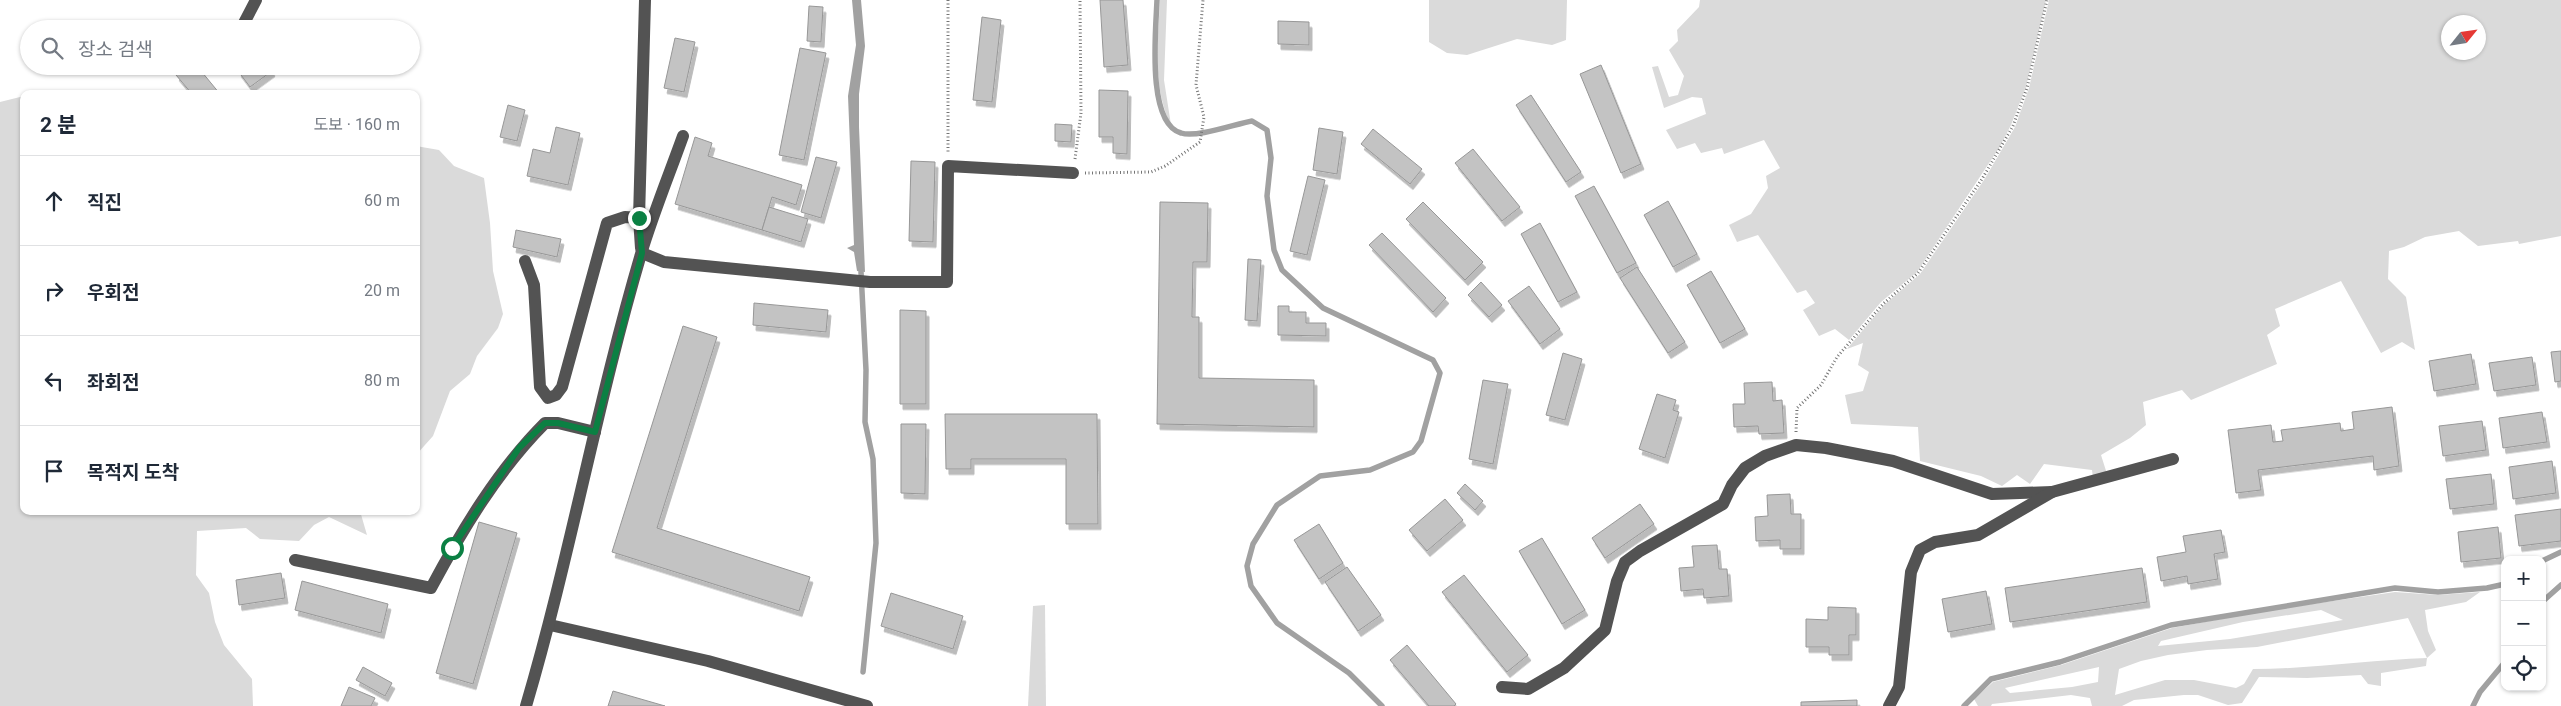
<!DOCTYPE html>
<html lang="ko">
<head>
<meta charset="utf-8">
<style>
  body { margin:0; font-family:Roboto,"Noto Sans KR",sans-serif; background:#f2f2f3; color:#1f2937 }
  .controls { position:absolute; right:15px; bottom:15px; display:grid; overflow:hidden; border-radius:10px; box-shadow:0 1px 4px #0004 }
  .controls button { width:45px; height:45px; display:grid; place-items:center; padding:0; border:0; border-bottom:1px solid #e0e1e3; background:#fff; color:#1f2937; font:25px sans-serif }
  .compass { position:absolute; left:2441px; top:15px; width:45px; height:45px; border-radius:50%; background:#fff; box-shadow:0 1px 4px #0004; rotate:60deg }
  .stop { position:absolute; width:15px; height:15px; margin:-11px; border:4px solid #0b8043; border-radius:50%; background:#fff }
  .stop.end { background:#0b8043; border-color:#fff; box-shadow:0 1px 5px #0008 }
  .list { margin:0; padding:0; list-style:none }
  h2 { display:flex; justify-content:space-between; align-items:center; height:65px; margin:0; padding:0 20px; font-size:21px }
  h2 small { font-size:16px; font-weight:400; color:#747a83 }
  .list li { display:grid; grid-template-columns:32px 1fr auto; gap:15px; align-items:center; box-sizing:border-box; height:90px; padding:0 20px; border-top:1px solid #e0e1e3 }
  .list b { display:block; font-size:19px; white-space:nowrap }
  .list em { font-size:16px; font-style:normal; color:#747a83 }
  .icon { flex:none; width:28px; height:28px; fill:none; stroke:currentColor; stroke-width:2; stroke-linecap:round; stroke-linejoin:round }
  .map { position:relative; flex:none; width:2561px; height:706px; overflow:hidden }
  .search { position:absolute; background:#fff; box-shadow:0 1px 4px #0004; left:20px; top:20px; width:400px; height:55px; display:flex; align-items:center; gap:12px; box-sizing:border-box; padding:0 18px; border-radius:28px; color:#747a83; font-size:19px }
  .panel { position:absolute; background:#fff; box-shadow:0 1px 4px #0004; left:20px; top:90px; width:400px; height:425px; border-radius:10px }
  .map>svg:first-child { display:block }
  .green { fill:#dadada; fill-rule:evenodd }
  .water { fill:#a1a1a1 }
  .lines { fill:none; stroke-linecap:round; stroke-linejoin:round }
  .stream { stroke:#a1a1a1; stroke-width:5.5 }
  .building { fill:#c3c3c3; stroke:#979797; filter:url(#shadow) }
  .path { stroke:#757575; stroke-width:3; stroke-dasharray:1 2.5; stroke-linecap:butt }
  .minor { stroke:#535353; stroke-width:12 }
  .route { stroke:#0b8043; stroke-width:6 }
</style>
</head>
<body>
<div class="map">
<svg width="2561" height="706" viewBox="0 0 2561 706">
  <defs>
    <filter id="shadow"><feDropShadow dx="3" dy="5.5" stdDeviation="0" flood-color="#0004"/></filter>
  </defs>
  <rect width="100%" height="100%" fill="#fff"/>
  <!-- green -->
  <g class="green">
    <path d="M1160,0H1167L1164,80L1171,125C1152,87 1158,41 1160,0Z"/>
    <path d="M1429,0H1567L1566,40L1552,45L1517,39L1467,55L1447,53L1429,42Z"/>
    <path d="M1700,0H2046L2026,87L2011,125L1999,148L1917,272L1881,302L1849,340L1835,329L1819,336L1803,310L1815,303L1806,290L1797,293L1758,235L1737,242L1729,225L1751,214L1768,188L1766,176L1780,168L1764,140L1724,154L1722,148L1701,153L1695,143L1677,149L1666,130L1706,114L1702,98L1692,97L1664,108L1652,67L1658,66L1669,97L1678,95L1684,76L1669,50L1678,41L1677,30L1699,7Z"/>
    <path d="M2049,0H2561V236L2519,244L2518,241L2478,246L2459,231L2425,237L2404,247L2389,251L2388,279L2406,297L2415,350L2402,342L2381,353L2341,281L2275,309L2280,326L2267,335L2277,364L2191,400L2182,390L2143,402L2146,425L2130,438L2101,455L2107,474L2093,478L2092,470L2044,464L2030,484L2017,475L2002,486L1981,476L1920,461L1918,427L1851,424L1845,395L1863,391L1869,372L1858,365L1863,343L1847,349L1884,305L1920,274L1984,180L2015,127L2029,88ZM2448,22H2478V52H2448Z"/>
    <path d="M24,96V511H360L367,535L329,517L314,525L299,541L260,539L246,528L197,531L196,575L209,593L215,622L224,645L252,679L253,706H0V102Z"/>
    <path d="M416,146L439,150L454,166L484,178L490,223L493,271L503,314L498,328L477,356L470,374L450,391L433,436L416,455Z"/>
    <path d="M2395,592L2438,595L2480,592L2466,602L2425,610L2428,631L2436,650L2427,658L2426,666L2381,673V686L2368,684L2361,675L2307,678L2259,677L2242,703L2228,705L2198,695H2184L2134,700L2122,706H2092L2090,698L2071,695L1992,704L1991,706H1978L1974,699L1993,682L2061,665L2172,628L2270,610ZM2321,610L2343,620L2230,639L2158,646L2161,641L2243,622ZM2408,618L2427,658C2369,660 2311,669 2253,669L2244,684L2236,688L2194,680H2165L2115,695L2119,669L2141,661L2168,655L2207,650L2257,647ZM2099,667L2098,682L2072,687L2010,693L2005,688Z"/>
    <path d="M1045,605L1046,706H1028L1033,606Z"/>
  </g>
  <!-- water -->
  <path class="water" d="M852,0H861L865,46L859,94V127L865,272L857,271L854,252L847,248L854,245L848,96L856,45Z"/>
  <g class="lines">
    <!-- stream -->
    <g class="stream">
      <path d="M1157,0C1156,29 1146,123 1181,133C1197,138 1235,124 1252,121L1267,130L1271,158L1267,196L1274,250L1282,270L1323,308L1433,360L1440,373L1421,441L1413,452L1370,470L1320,476L1277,505L1253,544L1247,566L1251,586L1277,623L1349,673L1382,706"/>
      <path d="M861,272L866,370L865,422L873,459L876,543L863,672"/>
      <path d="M2542,561L2561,552"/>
      <path d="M2542,602L2561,585"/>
      <path d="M1964,706L1991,679L2060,662L2171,625L2395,588L2438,592L2487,588L2505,584"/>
      <path d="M2473,706L2480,692L2505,662"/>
    </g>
  </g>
  <!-- building -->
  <g class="building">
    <path d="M1100,0H1123L1128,65L1104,67Z"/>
    <path d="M809,6L823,7L821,42L807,41Z"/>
    <path d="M982,17L1001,20L992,102L973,100Z"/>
    <path d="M1278,21L1309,22V45L1278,44Z"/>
    <path d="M675,38L695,42L684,92L664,88Z"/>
    <path d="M800,48L826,53L804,160L779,155Z"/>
    <path d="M1601,65L1641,164L1621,173L1580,74Z"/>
    <path d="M186,66H197L220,94H192L176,75Z"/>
    <path d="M243,66H269L272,71L250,87L238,71Z"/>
    <path d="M1099,90L1128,91L1127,154L1113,153V137H1099Z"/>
    <path d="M1531,95L1581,172L1566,182L1516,105Z"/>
    <path d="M508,105L525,110L517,141L500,137Z"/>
    <path d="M1055,124L1072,125L1071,142L1055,141Z"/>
    <path d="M556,127L580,133L568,185L527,176L533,149L550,153Z"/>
    <path d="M1319,128L1343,132L1337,174L1313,170Z"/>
    <path d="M1373,129L1422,169L1410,184L1361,144Z"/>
    <path d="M695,137L712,143L708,156L802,185L796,205L772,197L762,230L675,204Z"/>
    <path d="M1473,149L1520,207L1502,221L1455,163Z"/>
    <path d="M816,157L837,162L821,218L801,212Z"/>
    <path d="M911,161L935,162L933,242L909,241Z"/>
    <path d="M1308,176L1325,180L1307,255L1290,251Z"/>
    <path d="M1594,186L1636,263L1617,273L1575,196Z"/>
    <path d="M1668,201L1697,254L1673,267L1644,215Z"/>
    <path d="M1160,202L1208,203L1207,262H1193L1192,317H1199V378L1314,380V427L1157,424Z"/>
    <path d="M1423,202L1483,262L1465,280L1406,219Z"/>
    <path d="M769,207L808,219L801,242L762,230Z"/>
    <path d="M1540,223L1577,292L1558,302L1521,234Z"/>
    <path d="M516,230L561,239L557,257L513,247Z"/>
    <path d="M1382,233L1446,298L1433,312L1369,245Z"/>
    <path d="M1248,259L1261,260L1257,321L1245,320Z"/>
    <path d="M1637,267L1685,342L1668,353L1620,278Z"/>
    <path d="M1711,271L1745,329L1720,343L1687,285Z"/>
    <path d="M1481,282L1502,305L1489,317L1468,295Z"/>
    <path d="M1529,286L1560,329L1540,344L1508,301Z"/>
    <path d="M754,303L828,310L826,332L753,325Z"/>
    <path d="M1278,306H1289V312H1306V323H1326V336L1278,335Z"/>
    <path d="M900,310L926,311V404H900Z"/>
    <path d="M683,326L717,337L657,528L810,577L799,611L612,552Z"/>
    <path d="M2561,351V381L2555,382L2551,352Z"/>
    <path d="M1563,353L1582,359L1565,420L1546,415Z"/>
    <path d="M2471,354L2476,384L2434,391L2429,361Z"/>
    <path d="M2532,357L2536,385L2494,391L2489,363Z"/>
    <path d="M1483,380L1508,384L1493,464L1469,459Z"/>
    <path d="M1772,382L1773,401L1782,400L1784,433L1759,434L1758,426L1734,427L1733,404H1745L1744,383Z"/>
    <path d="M1657,394L1676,400L1673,410L1679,412L1665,458L1639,449Z"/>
    <path d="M2392,407L2399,466L2374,470L2373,456L2258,470L2261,490L2236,493L2228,430L2271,425L2273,442L2283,441L2281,430L2340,423L2341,431L2354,429L2352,412Z"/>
    <path d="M2542,412L2547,442L2503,448L2499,418Z"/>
    <path d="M945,414H1097L1098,524H1066V459H971V469H946Z"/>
    <path d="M2482,421L2486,450L2443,456L2439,426Z"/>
    <path d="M901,424H926L925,494L901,493Z"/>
    <path d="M2552,461L2556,493L2513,499L2509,467Z"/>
    <path d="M2491,474L2494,504L2450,509L2446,479Z"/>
    <path d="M1465,484L1483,501L1475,510L1457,493Z"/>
    <path d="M1790,494L1791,514H1801V549H1780V540L1756,541L1755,517L1768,516L1767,495Z"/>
    <path d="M1445,499L1463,520L1427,551L1409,530Z"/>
    <path d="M1640,504L1654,524L1605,558L1592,538Z"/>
    <path d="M2561,509V541L2519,546L2515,515Z"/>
    <path d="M479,522L517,533L473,684L436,673Z"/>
    <path d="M1319,524L1343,563L1319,579L1294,540Z"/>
    <path d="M2498,527L2501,558L2461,562L2458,532Z"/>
    <path d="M2221,530L2225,552L2214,554L2218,579L2188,584L2187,576L2161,581L2157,557L2186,552L2183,536Z"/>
    <path d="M1542,538L1585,610L1562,624L1519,551Z"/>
    <path d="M1717,545L1719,569H1727L1729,596L1704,598L1703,589L1681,591L1679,568L1694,567L1692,546Z"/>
    <path d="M1347,567L1381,615L1358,631L1325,582Z"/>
    <path d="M2142,568L2147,602L2010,622L2005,588Z"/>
    <path d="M281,573L285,598L239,605L236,580Z"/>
    <path d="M1464,575L1528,655L1507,672L1442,592Z"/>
    <path d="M302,581L388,604L381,633L295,610Z"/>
    <path d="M1986,591L1992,624L1948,632L1942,599Z"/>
    <path d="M891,593L963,616L953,649L881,626Z"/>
    <path d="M1828,607L1856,608V635H1849V655H1829V647H1806V619L1828,620Z"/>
    <path d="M1407,645L1456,704L1454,706H1429L1390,660Z"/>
    <path d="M363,667L392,683L385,696L356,680Z"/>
    <path d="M349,687L375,698L371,706H341Z"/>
    <path d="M613,691L665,706H608Z"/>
    <path d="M1857,700V706H1801V702Z"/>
  </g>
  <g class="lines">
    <!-- path -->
    <g class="path">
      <path d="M948,0V153"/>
      <path d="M1075,159L1081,113L1080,0"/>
      <path d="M1085,173L1151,172L1165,166L1200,142L1204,117L1196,85L1203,0"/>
      <path d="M1796,432L1797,408L1821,385L1837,357L1883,304L1918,273L1982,179L2013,126L2027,88L2047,0"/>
    </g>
    <!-- minor -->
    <g class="minor">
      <path d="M243,25L256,0"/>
      <path d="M641,248L639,218L645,0"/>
      <path d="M642,253L664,262L870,282H947L948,166L1073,173"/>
      <path d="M525,261L534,285L540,387L548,398L556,395L562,387L607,223L625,217L639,218"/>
      <path d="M295,560L431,588C462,530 498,470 545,423H558L595,432"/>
      <path d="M550,625L708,661L867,706"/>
      <path d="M1502,687L1528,689L1564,668L1605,630L1617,581L1625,562L1640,551L1723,504L1732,485L1745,468L1765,456L1796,445L1826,448L1893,461L1992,494L2052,492"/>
      <path d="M526,706C570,557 597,403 641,254C653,214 669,175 683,136"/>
      <path d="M1889,706L1899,687L1911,572L1920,550L1935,542L1978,535L2052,492L2173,459"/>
    </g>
  </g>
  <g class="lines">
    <!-- route -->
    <path class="route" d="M452,548L519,448L545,423H558L595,432L642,253L639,218"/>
  </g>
</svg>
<div class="controls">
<button>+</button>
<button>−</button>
<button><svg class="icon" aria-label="locate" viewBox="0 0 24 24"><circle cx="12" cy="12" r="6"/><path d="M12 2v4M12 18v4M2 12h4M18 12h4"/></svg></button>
</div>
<svg class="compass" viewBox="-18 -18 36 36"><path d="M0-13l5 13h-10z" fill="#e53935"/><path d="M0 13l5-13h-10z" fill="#747a83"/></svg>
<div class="stop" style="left:452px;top:548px"></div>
<div class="stop end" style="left:639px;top:218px"></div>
<div class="search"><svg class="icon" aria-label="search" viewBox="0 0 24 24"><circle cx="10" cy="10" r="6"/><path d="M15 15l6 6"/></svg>장소 검색</div>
<section class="panel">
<h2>2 분<small>도보 · 160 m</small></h2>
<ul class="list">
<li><svg class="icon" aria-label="ahead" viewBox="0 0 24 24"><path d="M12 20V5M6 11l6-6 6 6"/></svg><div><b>직진</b></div><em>60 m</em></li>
<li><svg class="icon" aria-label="right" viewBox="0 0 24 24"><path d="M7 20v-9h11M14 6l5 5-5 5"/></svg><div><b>우회전</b></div><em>20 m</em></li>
<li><svg class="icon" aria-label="left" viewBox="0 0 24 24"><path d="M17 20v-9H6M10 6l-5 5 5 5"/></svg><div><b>좌회전</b></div><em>80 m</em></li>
<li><svg class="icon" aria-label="arrive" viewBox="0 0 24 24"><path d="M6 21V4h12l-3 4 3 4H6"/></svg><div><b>목적지 도착</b></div></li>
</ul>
</section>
</div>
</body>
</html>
